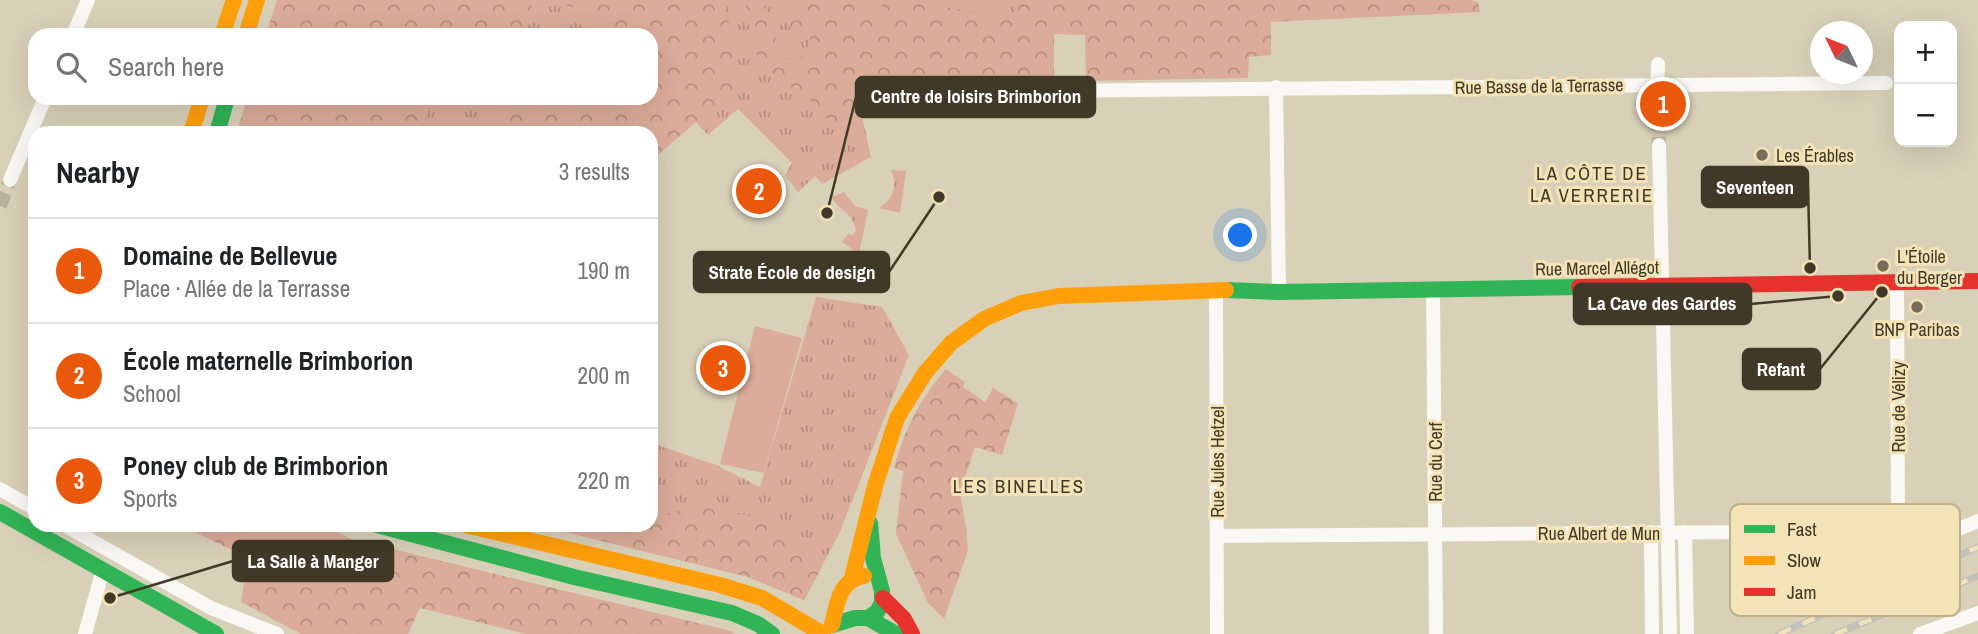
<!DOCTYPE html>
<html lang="en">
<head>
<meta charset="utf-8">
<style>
  body { margin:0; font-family:"Archivo Narrow",sans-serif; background:#f2f2f2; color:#202124 }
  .controls { position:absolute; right:21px; top:21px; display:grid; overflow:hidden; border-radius:14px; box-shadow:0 7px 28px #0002 }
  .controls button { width:63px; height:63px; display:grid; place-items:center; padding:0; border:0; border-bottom:2px solid #e0e0e0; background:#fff; color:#202124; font:35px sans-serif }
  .compass { position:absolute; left:1810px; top:21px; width:63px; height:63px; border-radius:50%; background:#fff; box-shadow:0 7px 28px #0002; rotate:313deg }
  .you { position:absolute; left:1241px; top:236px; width:24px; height:24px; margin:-18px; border:5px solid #fff; border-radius:50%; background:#1a73e8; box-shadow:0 0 0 10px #1a73e833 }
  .badge { display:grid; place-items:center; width:46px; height:46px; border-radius:50%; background:#ea580c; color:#fff; font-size:23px; font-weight:700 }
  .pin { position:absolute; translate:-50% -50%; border:4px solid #fff; box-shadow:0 2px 7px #0006 }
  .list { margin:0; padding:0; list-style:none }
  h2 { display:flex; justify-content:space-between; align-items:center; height:91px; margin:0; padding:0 28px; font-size:30px }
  h2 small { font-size:23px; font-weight:400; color:#757577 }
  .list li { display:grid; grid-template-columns:46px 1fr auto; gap:21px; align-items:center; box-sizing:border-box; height:105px; padding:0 28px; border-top:2px solid #e0e0e0 }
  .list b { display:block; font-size:26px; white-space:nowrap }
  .list p { margin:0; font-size:23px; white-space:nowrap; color:#757577 }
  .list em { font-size:23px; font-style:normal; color:#757577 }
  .icon { flex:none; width:38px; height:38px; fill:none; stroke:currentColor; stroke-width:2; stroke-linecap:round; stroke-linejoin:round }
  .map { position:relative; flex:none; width:1978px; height:634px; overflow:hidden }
  .search { position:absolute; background:#fff; box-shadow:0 7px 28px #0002; left:28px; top:28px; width:630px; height:77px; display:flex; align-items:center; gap:18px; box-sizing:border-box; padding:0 24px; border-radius:21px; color:#757577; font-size:26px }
  .panel { position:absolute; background:#fff; box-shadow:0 7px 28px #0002; left:28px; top:126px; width:630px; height:406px; border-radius:21px }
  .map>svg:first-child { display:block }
  .grass { fill:url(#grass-tufts) }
  .forest { fill:url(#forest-crowns) }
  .pitch { fill:#dcac9a }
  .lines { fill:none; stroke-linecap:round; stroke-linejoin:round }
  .street-tunnel { stroke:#bab29b; stroke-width:14; stroke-dasharray:14 7; stroke-linecap:butt }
  .street { stroke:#f9f8f4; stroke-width:14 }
  .fast { stroke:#30b455; stroke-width:16 }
  .slow { stroke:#ff9f0a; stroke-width:16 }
  .jam { stroke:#e5322d; stroke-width:16 }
  .rail-casing { stroke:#c2c0ba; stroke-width:7 }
  .rail { stroke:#f4e3b6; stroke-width:4.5; stroke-dasharray:13; stroke-linecap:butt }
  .poi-dot { fill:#766e5a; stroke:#f4e3b6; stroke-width:2.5 }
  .labels { text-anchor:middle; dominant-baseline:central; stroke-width:6; stroke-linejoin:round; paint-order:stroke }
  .street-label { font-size:18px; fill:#403927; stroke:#f4e3b6 }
  .poi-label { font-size:18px; fill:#403927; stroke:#f4e3b6; text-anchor:start }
  .neighbourhood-label { font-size:19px; letter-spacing:2px; fill:#403927; stroke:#f4e3b6 }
  .key { fill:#f4e3b6; stroke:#beb08b; stroke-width:2 }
  .key-label { font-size:19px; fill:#403927 }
  .leader { fill:none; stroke:#403927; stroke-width:2.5 }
  .callout-dot { fill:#403927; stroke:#f4e3b6; stroke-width:2.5 }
  .callout { fill:#403927; stroke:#403927; stroke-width:2.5 }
  .callout-label { font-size:19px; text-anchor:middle; font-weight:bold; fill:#fff }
</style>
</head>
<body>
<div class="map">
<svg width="1978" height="634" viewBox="0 0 1978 634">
  <defs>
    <pattern id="grass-tufts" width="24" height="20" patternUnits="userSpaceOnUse" patternTransform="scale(1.75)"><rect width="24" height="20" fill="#dcac9a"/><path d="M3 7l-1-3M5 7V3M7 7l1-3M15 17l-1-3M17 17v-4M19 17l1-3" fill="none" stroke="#b48d7e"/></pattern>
    <pattern id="forest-crowns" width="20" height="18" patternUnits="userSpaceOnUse" patternTransform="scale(1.75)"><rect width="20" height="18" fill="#dcac9a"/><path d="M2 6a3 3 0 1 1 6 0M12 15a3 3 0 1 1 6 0" fill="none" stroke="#b48d7e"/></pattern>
  </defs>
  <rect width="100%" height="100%" fill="#d9d0b8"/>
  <!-- grass -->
  <g class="grass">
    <path d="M277,0H1043L1030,103L885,85L862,116L871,157L822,184L815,176L798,192L785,175L792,163L738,109L708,135L695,121L651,161V133H237L247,98H651V35H266Z"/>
    <path d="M891,170L906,171L900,213L879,208C894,199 898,186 891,170Z"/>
    <path d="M844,192L855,206L868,210L859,254L842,242L848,234L853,235L856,230C851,209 838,212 832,197Z"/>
    <path d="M816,297L882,307L909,355L840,532L804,600L748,577L537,525H651V443L716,465L760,487Z"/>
  </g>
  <!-- forest -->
  <g class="forest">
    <path d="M277,0H527L534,9L535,19L517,35H504L490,28L480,35H266Z"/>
    <path d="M558,0H720L724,5L734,41L732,91L651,161V133H502L491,113L498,98H651V35H588L593,22L591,12L558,3Z"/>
    <path d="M743,0C746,0 751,0 754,0C772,5 777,41 778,57L798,61L810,46V35L793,32L785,17L786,12L817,0H841L881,12L883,0H903L981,13L1015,12L1018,0H1471L1478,2L1480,12L1271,22V55L1249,57L1248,78L1086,81L1085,35L1054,34V90H1030L1028,103L885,85L862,116L835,126L808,99L758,63L752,18Z"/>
    <path d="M247,98H432L427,117L431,130L428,133H237Z"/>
    <path d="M946,369L965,382L963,387L985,402L993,388L1018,403L1002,455L975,447L960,493L966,527L968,551L944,619L928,603L896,534L903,471L894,468C904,430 920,399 946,369Z"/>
    <path d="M695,507C757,511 779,524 822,567L804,600L748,577L537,525H651V513H670Z"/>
    <path d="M181,525H323L351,539L735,632L731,634H526L420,608L408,634H301L241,602L248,558Z"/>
  </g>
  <!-- pitch -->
  <g class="pitch">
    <path d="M910,0H983L981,13Z"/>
    <path d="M755,326L802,338L764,473L720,464Z"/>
  </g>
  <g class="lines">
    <!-- street-tunnel -->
    <g class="street-tunnel">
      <path d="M1657,95L1659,145"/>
      <path d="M0,206L10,180"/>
    </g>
    <!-- street -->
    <g class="street">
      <path d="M74,33L88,0"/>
      <path d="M1276,87L1279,292"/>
      <path d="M1035,91L1886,83"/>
      <path d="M1657,95L1658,64"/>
      <path d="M1659,145L1670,634"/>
      <path d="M10,180L45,98"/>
      <path d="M1897,282L1898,531"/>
      <path d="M1433,289L1436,634"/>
      <path d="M1216,290L1217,634"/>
      <path d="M0,489L35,509"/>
      <path d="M64,525L211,608L277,634"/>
      <path d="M1651,532L1652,634"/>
      <path d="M1685,532L1687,634"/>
      <path d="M1217,536L1898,531L1937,538L1978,521"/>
      <path d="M85,634L103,570"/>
      <path d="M1920,634L1978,613"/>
    </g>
    <!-- fast -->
    <g class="fast">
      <path d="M217,133L227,98"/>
      <path d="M1226,290L1279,292L1579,287"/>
      <path d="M0,512L216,634"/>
      <path d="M377,525L574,577L732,613L758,624L772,634"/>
      <path d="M868,618L896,634"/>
      <path d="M832,625L855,618H868L877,612L882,603V591L873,558L870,523"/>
    </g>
    <!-- slow -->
    <g class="slow">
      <path d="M222,35L234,0"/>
      <path d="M246,35L257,0"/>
      <path d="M191,133L202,98"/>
      <path d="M465,525L720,585L762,598L823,634"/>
      <path d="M852,578L875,486L897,418L925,373L951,343L984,319L1021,303L1059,296L1226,290"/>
      <path d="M832,625C837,604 839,580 864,576"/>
    </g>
    <!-- jam -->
    <g class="jam">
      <path d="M1579,287L1978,281"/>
      <path d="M883,598L904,619L912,634"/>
    </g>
    <defs>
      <g id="rail">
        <path d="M1779,634L1978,547"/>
        <path d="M1835,634L1978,576"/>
      </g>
    </defs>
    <!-- rail casing -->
    <use href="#rail" class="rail-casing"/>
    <!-- rail -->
    <use href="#rail" class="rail"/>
  </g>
  <!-- markers -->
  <g class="poi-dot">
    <circle cx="1762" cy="155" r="7"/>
    <circle cx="1883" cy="266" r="7"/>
    <circle cx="1917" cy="307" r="7"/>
  </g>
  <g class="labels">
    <!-- street labels -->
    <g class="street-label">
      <text transform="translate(1539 86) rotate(-1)">Rue Basse de la Terrasse</text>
      <text transform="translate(1597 268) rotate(-1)">Rue Marcel Allégot</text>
      <text transform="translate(1898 407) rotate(-90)">Rue de Vélizy</text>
      <text transform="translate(1217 462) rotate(-90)">Rue Jules Hetzel</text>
      <text transform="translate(1435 462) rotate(-90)">Rue du Cerf</text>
      <text x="1599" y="533">Rue Albert de Mun</text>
    </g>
    <!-- poi labels -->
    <g class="poi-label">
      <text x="1776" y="155">Les Érables</text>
      <text x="1897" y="256">L'Étoile<tspan x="1897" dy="21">du Berger</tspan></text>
      <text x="1917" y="329" text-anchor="middle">BNP Paribas</text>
    </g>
    <!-- neighbourhood labels -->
    <g class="neighbourhood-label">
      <text x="1592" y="173">LA CÔTE DE<tspan x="1592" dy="22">LA VERRERIE</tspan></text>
      <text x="1019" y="486">LES BINELLES</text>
    </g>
  </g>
  <!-- legend -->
  <rect x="1730" y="504" width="230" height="112" rx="10" class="key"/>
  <rect x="1744" y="525" width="31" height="8" fill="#30b455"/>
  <rect x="1744" y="556" width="31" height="9" fill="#ff9f0a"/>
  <rect x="1744" y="588" width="31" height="8" fill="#e5322d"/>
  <g class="key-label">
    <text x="1787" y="536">Fast</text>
    <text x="1787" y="567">Slow</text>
    <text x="1787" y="599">Jam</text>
  </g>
  <!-- callouts -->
  <path class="leader" d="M827 213L856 97M1810 268L1808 187M939 197L889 272M1838 296L1751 304M1882 292L1820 369M110 598L233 561"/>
  <g class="callout-dot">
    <circle cx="827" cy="213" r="7"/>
    <circle cx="1810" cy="268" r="7"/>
    <circle cx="939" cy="197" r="7"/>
    <circle cx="1838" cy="296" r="7"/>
    <circle cx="1882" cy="292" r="7"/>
    <circle cx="110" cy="598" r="7"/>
  </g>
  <g class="callout">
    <rect x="856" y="77" width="239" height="40" rx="7"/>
    <rect x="1702" y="167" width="106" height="40" rx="7"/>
    <rect x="694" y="252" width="195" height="40" rx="7"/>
    <rect x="1574" y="284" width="177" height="40" rx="7"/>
    <rect x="1743" y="349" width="77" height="40" rx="7"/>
    <rect x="233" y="541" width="160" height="40" rx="7"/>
  </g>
  <g class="callout-label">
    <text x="976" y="103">Centre de loisirs Brimborion</text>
    <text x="1755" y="194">Seventeen</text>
    <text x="792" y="279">Strate École de design</text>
    <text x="1662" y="310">La Cave des Gardes</text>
    <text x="1781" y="376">Refant</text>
    <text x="313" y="568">La Salle à Manger</text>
  </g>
</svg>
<div class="controls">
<button>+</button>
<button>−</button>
</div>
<svg class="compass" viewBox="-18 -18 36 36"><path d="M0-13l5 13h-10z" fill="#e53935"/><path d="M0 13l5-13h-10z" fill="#757577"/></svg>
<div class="you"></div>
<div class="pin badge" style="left:1663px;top:104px">1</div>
<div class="pin badge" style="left:759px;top:191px">2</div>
<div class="pin badge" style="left:723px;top:368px">3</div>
<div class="search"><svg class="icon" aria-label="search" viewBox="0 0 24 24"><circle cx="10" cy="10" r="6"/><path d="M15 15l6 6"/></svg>Search here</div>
<section class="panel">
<h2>Nearby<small>3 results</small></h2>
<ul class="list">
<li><span class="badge">1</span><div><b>Domaine de Bellevue</b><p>Place · Allée de la Terrasse</p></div><em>190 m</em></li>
<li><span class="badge">2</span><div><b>École maternelle Brimborion</b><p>School</p></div><em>200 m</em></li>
<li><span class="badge">3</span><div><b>Poney club de Brimborion</b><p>Sports</p></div><em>220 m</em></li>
</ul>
</section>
</div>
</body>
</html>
